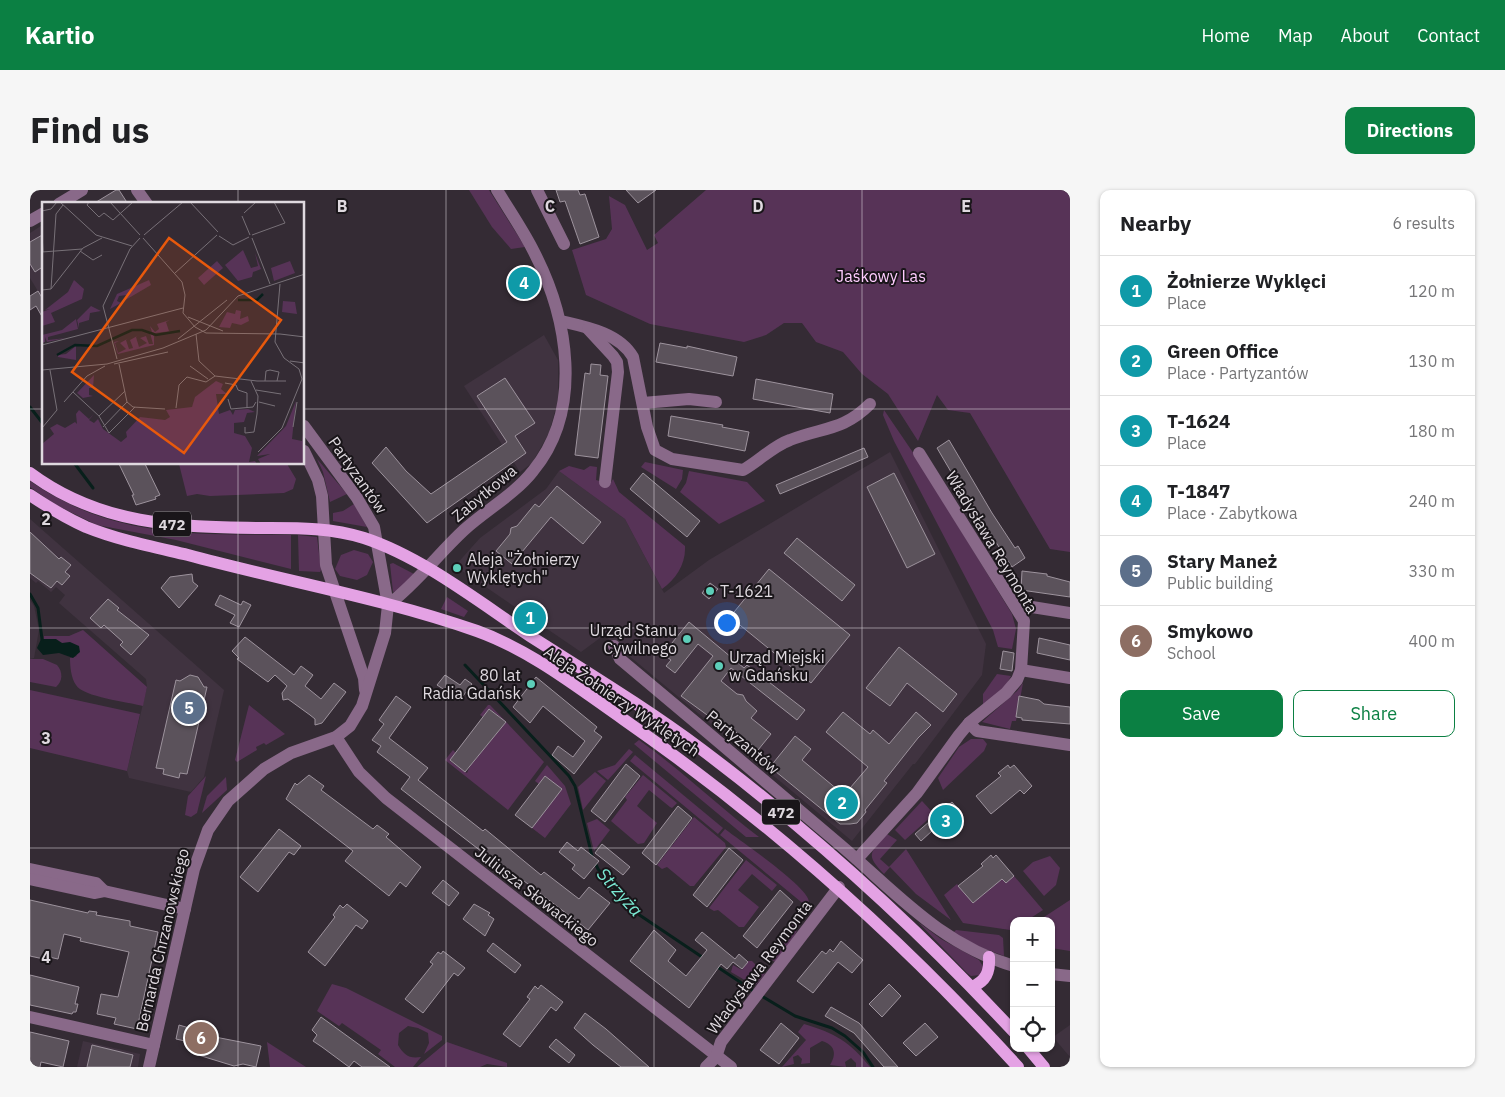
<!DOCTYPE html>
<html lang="en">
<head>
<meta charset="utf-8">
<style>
  body { margin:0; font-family:"IBM Plex Sans",sans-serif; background:#f6f6f6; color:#202124 }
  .controls { position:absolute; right:15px; bottom:15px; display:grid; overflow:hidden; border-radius:10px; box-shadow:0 1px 4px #0004 }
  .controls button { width:45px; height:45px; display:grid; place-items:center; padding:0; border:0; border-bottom:1px solid #e0e0e0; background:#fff; color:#202124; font:25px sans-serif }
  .you { position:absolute; left:696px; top:432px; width:18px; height:18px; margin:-12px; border:4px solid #fff; border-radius:50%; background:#1a73e8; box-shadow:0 0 0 8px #1a73e833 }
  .badge { display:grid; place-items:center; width:32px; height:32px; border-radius:50%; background:#0b8043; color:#fff; font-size:16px; font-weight:700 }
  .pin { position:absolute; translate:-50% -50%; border:2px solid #fff; box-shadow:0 1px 5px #0006 }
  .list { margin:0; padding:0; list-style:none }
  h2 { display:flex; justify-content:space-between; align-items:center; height:65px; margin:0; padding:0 20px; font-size:21px }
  h2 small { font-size:16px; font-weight:400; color:#757577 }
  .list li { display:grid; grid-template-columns:32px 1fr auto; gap:15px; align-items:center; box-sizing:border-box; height:70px; padding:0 20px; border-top:1px solid #e0e0e0 }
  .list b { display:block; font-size:19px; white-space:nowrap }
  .list p { margin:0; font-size:16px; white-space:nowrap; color:#757577 }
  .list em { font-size:16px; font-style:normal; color:#757577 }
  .actions { display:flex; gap:10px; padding:15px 20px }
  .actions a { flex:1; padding:11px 0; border:1px solid #0b8043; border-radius:10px; text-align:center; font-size:18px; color:#0b8043 }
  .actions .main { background:#0b8043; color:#fff }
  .icon { flex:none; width:28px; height:28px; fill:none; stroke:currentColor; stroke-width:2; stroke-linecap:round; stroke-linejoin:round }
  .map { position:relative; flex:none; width:1040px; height:877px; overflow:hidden; border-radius:10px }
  header { display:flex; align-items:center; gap:30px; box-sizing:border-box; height:70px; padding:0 25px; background:#0b8043; color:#fff }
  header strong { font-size:24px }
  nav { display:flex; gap:28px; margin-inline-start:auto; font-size:18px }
  .intro { display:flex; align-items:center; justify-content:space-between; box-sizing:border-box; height:120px; padding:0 30px }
  h1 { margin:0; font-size:35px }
  .button { padding:12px 22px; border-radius:10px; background:#0b8043; color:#fff; font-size:18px; font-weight:700 }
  main { display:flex; gap:30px; padding:0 30px }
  aside { flex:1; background:#fff; border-radius:10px; box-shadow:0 1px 4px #0004 }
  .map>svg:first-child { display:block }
  .built { fill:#403340 }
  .green { fill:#573357 }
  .water { fill:#081f1b }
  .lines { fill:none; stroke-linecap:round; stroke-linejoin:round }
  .stream { stroke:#081f1b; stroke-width:3 }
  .building { fill:#5b525b; stroke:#9d939d }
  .minor { stroke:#896989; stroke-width:12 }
  .major { stroke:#e4a2e4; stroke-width:12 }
  .grid { fill:none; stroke:#dfd9df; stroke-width:1; stroke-opacity:0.55 }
  .poi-dot { fill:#5dceb9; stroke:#191519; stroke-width:2 }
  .labels { text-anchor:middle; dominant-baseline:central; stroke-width:4; stroke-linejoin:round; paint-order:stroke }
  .shield { fill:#191519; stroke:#a49ea4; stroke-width:1 }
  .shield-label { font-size:15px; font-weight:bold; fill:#dfd9df }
  .park-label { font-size:16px; fill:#ffcdff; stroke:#191519 }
  .street-label { font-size:16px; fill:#dfd9df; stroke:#191519 }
  .poi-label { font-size:16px; fill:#dfd9df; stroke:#191519; text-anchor:start }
  .water-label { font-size:18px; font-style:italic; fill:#7ae9d3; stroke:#191519 }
  .inset-river { fill:none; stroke:#081f1b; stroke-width:2.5 }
  .inset-road { fill:none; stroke:#787178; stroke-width:1 }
  .view { fill:#e8590c; fill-opacity:0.15; stroke:#e8590c; stroke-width:2.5 }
  .inset-edge { fill:none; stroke:#dfd9df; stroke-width:2.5 }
  .grid-label { font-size:16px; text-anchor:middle; font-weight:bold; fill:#dfd9df; stroke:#191519; stroke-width:4; stroke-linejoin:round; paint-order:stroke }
</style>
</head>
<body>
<header>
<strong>Kartio</strong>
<nav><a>Home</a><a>Map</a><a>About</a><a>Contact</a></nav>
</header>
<div class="intro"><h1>Find us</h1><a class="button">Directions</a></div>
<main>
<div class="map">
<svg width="1040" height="877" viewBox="0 0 1040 877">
  <rect width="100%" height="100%" fill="#342b34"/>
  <!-- built -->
  <g class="built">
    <path d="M14,34V111L0,88V43Z"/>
    <path d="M514,145L528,170V210L519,243L502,273L490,282L434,196Z"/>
    <path d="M860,262L956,454L952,485L885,574H883L822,651L574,445L551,462L425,376L450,348L516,299L529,281L595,329L634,403L679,370Z"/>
    <path d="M0,329L194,500L174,587L161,602L99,588L97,581L117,497L116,489L29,413L35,405L26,397L21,402L8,391L6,393L0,388Z"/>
    <path d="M0,410L4,416L9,440L4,468L0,469Z"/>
    <path d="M1040,835V867L1023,847Z"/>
    <path d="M53,851L110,864L108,877H47Z"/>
  </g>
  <!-- green -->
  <g class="green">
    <path d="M439,0H459L495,57L481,59L462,37Z"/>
    <path d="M676,0H1040V362L1020,359L940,223L918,220L907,205L888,251L858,204L832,184L813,162L786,152L772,133H754L736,145L714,152L620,134L556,105L542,60L576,49L582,39L579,6L595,15L617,60L628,53L624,45Z"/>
    <path d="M854,220L884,264L982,424L986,439L982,459L968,457L963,440L864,251L853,225Z"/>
    <path d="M287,269L288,270L317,304L300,312L293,282Z"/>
    <path d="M615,272L653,280L652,289L646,299L611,277Z"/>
    <path d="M149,274H257L266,289L263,299L254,303L180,306L167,304L157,306Z"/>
    <path d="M539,276L554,280L560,276L567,277L566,290L580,294L583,289L589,302L655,356C656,374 646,389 632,399L595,329L529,281Z"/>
    <path d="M659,281L717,292L735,311L689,334L650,302L656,293Z"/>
    <path d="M0,291C84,349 164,344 261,345V379L146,350L67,335L26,315L0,297Z"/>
    <path d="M324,314L337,337L303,331V323L313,321Z"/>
    <path d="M268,345L287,347L291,380L290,382L269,381Z"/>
    <path d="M324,360L338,364L343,372L337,385L327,390L310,386L305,379L311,365Z"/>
    <path d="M363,373L384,384L369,400L363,402L360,374Z"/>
    <path d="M417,407L438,421L434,427L411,419Z"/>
    <path d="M53,440L117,497L113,516C98,512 53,507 46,495C41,488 40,476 40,468L47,466L32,453L18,449L14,450V446H39Z"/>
    <path d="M0,469H13L27,475C33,482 33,491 26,497L0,492Z"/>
    <path d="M967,484L981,486L975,497L953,515V504Z"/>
    <path d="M993,493L986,531H982L980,539L952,532L987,501Z"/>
    <path d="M0,500L110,524L97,581L0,558Z"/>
    <path d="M219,515L255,544L236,555L234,553L226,557L227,560L207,572L205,570Z"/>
    <path d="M458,515H460L514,572L478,620L415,570L423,560L426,563L420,571L437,583L440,576L476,532L460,519L453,527L450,525Z"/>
    <path d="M941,549H953L957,554L954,561L913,600L908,588L929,557Z"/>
    <path d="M609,550C651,580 688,616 729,647H716L604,554Z"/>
    <path d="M599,559L603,562L578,590L567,581L585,575Z"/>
    <path d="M605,565L693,638L688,644L600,571Z"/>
    <path d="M517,575L535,596L541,614L515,648L502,638L509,594L505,591Z"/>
    <path d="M565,582L576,591L553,620L548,597Z"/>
    <path d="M613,585L647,613L642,618L640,617L619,600L607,616L627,633L614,653L608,654L581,631L597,610L595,607Z"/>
    <path d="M176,586L167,623L161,627L155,625L158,606Z"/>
    <path d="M196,587L197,600L172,623L177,606Z"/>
    <path d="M892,611L904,624L875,650L865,640Z"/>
    <path d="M664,627L695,653L696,657L664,696H660L637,677L632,679L627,675Z"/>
    <path d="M567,629L580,640L564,661L557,633Z"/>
    <path d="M695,639C709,650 779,697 779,712L776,716L690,645Z"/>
    <path d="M857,644L867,650L850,669L859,677L876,659L921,730L886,704L860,677L854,684C835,664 840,663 857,644Z"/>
    <path d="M1020,666L1030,678L1026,695L1014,706L993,681L1003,672Z"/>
    <path d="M716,670L747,695L742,701L722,684L708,700L729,717L714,737H709L688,720L684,721L679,718Z"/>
    <path d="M984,686L1013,720L996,731H984V738L980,740L933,733L914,705L927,694L943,713L972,689L976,693Z"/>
    <path d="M1040,710V761L1021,758V731H1008Z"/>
    <path d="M774,718L776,721L764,747L745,772L736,765Z"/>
    <path d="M888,732L911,749L949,770L954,778L950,785L941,786L937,783Z"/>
    <path d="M926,740L969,745L973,748L974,766L950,757L923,743Z"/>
    <path d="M718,771H722L735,784L725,796L701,782L703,775L712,780Z"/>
    <path d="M302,794L316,798L412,846V850L394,864L399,853L398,843L388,838L378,836L369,843L368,855C374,865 379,869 391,867L383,877H365L348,864L351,860L312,833L309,836L287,821Z"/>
    <path d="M774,834C805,843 820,852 840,877H826V873L821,868L815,872L816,877L800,875C807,864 805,855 792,851L780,858V873L771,874L772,869L768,865L763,867L764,874L752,877L776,850L768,842Z"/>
    <path d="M237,852L276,877H240Z"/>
    <path d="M417,852L477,873V877L457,874L450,877H387Z"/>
  </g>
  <!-- water -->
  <path class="water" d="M11,449H26L32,453L40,452L49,456L50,462L43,468L29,463L13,465L7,458Z"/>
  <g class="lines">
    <!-- stream -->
    <g class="stream">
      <path d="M0,217L14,235"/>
      <path d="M45,274L63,298"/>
      <path d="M0,404L8,418L12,449"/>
      <path d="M435,475L539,586L545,596L562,666L568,679L608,724L675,769"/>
      <path d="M686,776L725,802"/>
      <path d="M730,805L765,826L802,838L815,846L833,862L843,877"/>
    </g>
  </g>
  <!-- building -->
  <g class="building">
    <path d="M86,0H89L98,14H63Z"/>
    <path d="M526,0H548L550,5L555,4L569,47L550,54L535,11L530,12Z"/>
    <path d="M596,0H626L608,13Z"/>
    <path d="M14,44V76L5,82L0,74V52Z"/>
    <path d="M8,101L14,111V130L6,116L0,120V106Z"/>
    <path d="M630,153L657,158V156L707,167L703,186L626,172Z"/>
    <path d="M561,174L571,175L570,185L578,186L568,268L545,265L555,183L560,184Z"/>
    <path d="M475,188L505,233L485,246L496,263L397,333L342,273L356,257L376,281L401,304L477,252L447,206Z"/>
    <path d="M726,189L803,204L800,223L723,209Z"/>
    <path d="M641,226L693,235L692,237L719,242L715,261L638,246Z"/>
    <path d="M919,250L962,323L985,358L988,356L995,368L982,377L956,337L954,338L907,258Z"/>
    <path d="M834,258L838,267L750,304L746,295Z"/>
    <path d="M89,274H115L130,305L125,307L126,309L106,315L102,305H104Z"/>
    <path d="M613,283L670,331L657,347L600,299Z"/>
    <path d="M864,283L905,364L877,378L837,297Z"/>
    <path d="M527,296L571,332L553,354L521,327L482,374L466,361L480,344L481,338L487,336L505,314L509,317Z"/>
    <path d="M0,342L29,369L31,367L41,375L35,382L40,386L32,395L27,391L21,398L0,383Z"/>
    <path d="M767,348L825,395L812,411L754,363Z"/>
    <path d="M739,379L820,445L781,493L700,427Z"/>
    <path d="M992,381L1017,384V386L1040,392V407L991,400Z"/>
    <path d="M162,384L163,392L168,396L149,418L131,398L140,387Z"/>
    <path d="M680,393L688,399L679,409L672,403Z"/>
    <path d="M190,405L211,415L213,411L221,415L209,437L200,433L205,425L185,415Z"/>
    <path d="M78,409L89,418L87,420L119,445L101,465L90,455L93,452L74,435L71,438L60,428Z"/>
    <path d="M659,432L714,478L717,475L775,520L767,530L701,478L691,491L707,504L713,505L716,511L727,521L721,528L741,544L728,560L687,527L684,530L651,506L683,466L668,454L645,483L636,476L641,470L633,464Z"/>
    <path d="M215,447L264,485L271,476L283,485L275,496L291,509L304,493L316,502L292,533L285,535V529L280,525L258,509L253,510L252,503L257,496L245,485L238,492L207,469L209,468L202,461Z"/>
    <path d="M1009,448L1040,455V470L1007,463Z"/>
    <path d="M869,457L927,504L913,522L877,493L860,516L836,498Z"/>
    <path d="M973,461L984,463L982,481L970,479Z"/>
    <path d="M160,485L168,487L174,497H177L157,584L150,583L149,588L133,584L134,579L126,578L146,490L150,491Z"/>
    <path d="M415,485L430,495L435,489L442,494L430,510L407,495Z"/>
    <path d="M506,487L567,537L564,541L572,547L544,584L522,565L528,556L543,567L555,551L513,516L500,533L483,517Z"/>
    <path d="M366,506L381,517L359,548L398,578L388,590L453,641L455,639L511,685L514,682L549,709L559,697L580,713L558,740L494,691L492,693L371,599L380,587L347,562L351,556L342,550L354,534L349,530Z"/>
    <path d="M989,506L1009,510L1014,514L1040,517V534L992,530V528L986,527Z"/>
    <path d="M459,519L476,532L435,582L420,570Z"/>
    <path d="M813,522L840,544L843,540L859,554L886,522L901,535L888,548L854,591L857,593L835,620L836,622L827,633L820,634H810L740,577L765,546L781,559L772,570L814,605L838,577L796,542Z"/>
    <path d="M596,574L610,586L575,632L561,621Z"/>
    <path d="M978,575L980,578L984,575L1002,596L994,604L990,600L961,624L946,606L971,586L968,583Z"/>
    <path d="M279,585L294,596L291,600L343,639L347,635L359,644L356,647L391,677L376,697L370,692L359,706L315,671L323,661L256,609L265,593L267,595Z"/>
    <path d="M515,586L532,599L502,638L485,625Z"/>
    <path d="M922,612L927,618L891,651L885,644Z"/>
    <path d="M648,616L662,628L626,675L612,663Z"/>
    <path d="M249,639L271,656L264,665L259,662L228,702L210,687Z"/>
    <path d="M537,652L548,661L551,657L569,671L554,689L542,679L545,675L529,662Z"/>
    <path d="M572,654L600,677L593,685L565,663Z"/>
    <path d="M699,658L713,670L677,717L663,705Z"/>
    <path d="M961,665L963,668L966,665L984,686L976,693L972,689L943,713L928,696L953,676L951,674Z"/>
    <path d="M413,690L429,703L419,716L402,703Z"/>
    <path d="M750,700L763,712L727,758L713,746Z"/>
    <path d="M0,710L58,723L59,721L67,722L66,725L100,731V736L128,742L107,839L84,834L86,828L67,824L71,804L88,807L99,762L50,751L51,748L34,744L28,769L19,767L18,770L0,766Z"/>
    <path d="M317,714L338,731L332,739L326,735L295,776L278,762L305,727L303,725L310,715L313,718Z"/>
    <path d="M444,714L460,723L458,725L464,729L455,746L433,729Z"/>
    <path d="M624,740L646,760L638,771L656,786L677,760L665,750L672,742L705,769L709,764L718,772L712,779L703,772L697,779L691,774L659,818L600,771Z"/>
    <path d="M811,751L833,770L822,783L808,772L783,803L767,791L792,761L796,764L800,759L803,762Z"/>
    <path d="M463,753L491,775L485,783L457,761Z"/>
    <path d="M413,761L435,778L428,786L424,783L393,823L375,809L403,774L400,772L408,762L411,764Z"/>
    <path d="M0,785L49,797L45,814H48L46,822H43L42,824L0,815Z"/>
    <path d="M859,794L871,806L852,827L839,814Z"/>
    <path d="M511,795L533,812L526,821L521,817L490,857L473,844L500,809L497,807L505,796L508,799Z"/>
    <path d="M801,817L829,833L868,877H854L824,843L795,826Z"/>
    <path d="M555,823L576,839L619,877H591L563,855L544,838Z"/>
    <path d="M291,827L360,877H332L324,871L319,877L292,857L283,851L287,845L282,840Z"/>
    <path d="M751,833L769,848L749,874L730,860Z"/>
    <path d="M895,833L908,847L886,866L873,853Z"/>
    <path d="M149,835L180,844V846L231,856L226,877L213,874L204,876L165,864L168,854L146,849Z"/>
    <path d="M0,842L39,851L33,877L11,872L10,877H0Z"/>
    <path d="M526,849L545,865L539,873L519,857Z"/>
    <path d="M62,855L103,865L100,877H57Z"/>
  </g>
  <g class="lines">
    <!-- minor -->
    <g class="minor">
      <path d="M107,0L117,14"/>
      <path d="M507,0L534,54"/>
      <path d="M29,14L52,0"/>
      <path d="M0,31L14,23"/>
      <path d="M531,131C557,137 589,143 603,167L617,237L625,260L642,269L713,280C729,271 743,256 760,250C793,237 813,241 840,214"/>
      <path d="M558,139L583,166L587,172L588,182L575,292"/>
      <path d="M613,213L659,209L686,212"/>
      <path d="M274,261L288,290L292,306L296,375L334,488L335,500"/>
      <path d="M358,415C387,393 408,364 434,340C456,320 485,304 503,281C554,219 538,128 504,62C493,40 479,20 467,0"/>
      <path d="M989,422L1002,417L1040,423"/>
      <path d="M584,456L590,469C663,530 735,591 808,653C865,701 909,754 984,776"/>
      <path d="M991,480L1040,488"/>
      <path d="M939,533L947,541L1040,555"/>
      <path d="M306,547L329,582L356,608L701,877"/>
      <path d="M827,669L887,603L929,545L939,533L976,503L987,490L991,480L994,431L889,263"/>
      <path d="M0,679L66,693L74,701"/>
      <path d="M0,689L64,703L74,701L155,719"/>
      <path d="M1021,784L1040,786"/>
      <path d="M0,827L124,855"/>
      <path d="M119,877L164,679L178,640L198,611L234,579L261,563L306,547L320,536L332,516L355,443L358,415L344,337L327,308L274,236"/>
      <path d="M676,877L686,867L691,852L809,697"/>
    </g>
    <!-- major -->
    <g class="major">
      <path d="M0,283C70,335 146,337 229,338C264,338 300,337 334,348C392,367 449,412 500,446C558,483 616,518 671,559C784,644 888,739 984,842"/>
      <path d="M0,305C18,317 36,328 56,337C88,350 124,357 158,365C254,391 353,408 447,441C500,460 547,497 593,529C738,630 869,746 988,877"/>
      <path d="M942,797C956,791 960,782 959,767"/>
      <path d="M998,858L1014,877"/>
    </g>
  </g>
  <!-- grid -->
  <path class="grid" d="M208,0V14M416,0V877M624,0V877M832,0V877M0,219H14M274,219H1040M208,274V877M0,438H1040M0,658H1040"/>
  <!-- markers -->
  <g class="poi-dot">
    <circle cx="427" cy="378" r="5"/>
    <circle cx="680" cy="401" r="5"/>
    <circle cx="657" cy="449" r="5"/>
    <circle cx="689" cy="476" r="5"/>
    <circle cx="501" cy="494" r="5"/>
  </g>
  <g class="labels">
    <!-- shield labels -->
    <g class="shield">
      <rect x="123" y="321.5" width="38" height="25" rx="4"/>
      <rect x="732" y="609.5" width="38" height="25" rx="4"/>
    </g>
    <g class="shield-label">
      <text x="142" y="334">472</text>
      <text x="751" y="622">472</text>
    </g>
    <!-- park labels -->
    <g class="park-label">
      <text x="851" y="86">Jaśkowy Las</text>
    </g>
    <!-- street labels -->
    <g class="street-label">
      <text transform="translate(328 285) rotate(55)">Partyzantów</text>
      <text transform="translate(454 303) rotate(-40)">Zabytkowa</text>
      <text transform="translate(962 352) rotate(59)">Władysława Reymonta</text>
      <text transform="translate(592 511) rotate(34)">Aleja Żołnierzy Wyklętych</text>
      <text transform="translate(713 552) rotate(40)">Partyzantów</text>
      <text transform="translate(507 706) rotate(38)">Juliusza Słowackiego</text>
      <text transform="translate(132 750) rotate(-77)">Bernarda Chrzanowskiego</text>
      <text transform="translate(729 777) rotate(-53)">Władysława Reymonta</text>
    </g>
    <!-- poi labels -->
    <g class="poi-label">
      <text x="437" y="369">Aleja "Żołnierzy<tspan x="437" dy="18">Wyklętych"</tspan></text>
      <text x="690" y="401">T-1621</text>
      <text x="647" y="440" text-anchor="end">Urząd Stanu<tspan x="647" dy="18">Cywilnego</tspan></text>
      <text x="699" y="467">Urząd Miejski<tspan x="699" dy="18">w Gdańsku</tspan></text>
      <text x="491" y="485" text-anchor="end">80 lat<tspan x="491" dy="18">Radia Gdańsk</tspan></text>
    </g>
    <!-- water labels -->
    <g class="water-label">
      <text transform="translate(590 702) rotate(48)">Strzyża</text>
    </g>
  </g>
  <!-- overview -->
  <g transform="translate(12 12)">
    <rect width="262" height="262" fill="#342b34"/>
    <path d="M201,48L209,66L216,64L213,51L219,67L211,70L210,75L196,79L183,63ZM175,59L181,66L162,83L156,76ZM248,59L253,71L232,79L229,66ZM32,78L42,87L40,97L9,111L13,120L0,124V110L8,107L3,108L26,90ZM107,78L109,83L80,100L85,93L77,94L75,99L79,101L68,107L75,92ZM241,99L253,100L255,112L240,110ZM49,104L59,109L48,111L47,118L37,121V126L35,118ZM194,108L199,109L198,117L206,114L207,119L199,123L190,121L188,126L177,125L185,110L193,112ZM34,117L36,127L6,135V138L24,136L5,140L3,135V140L0,141V133L20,128ZM128,118L124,120L127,129H130L113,131L110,130L108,124L113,130L117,127L115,122ZM108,131L112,134V143L76,152L75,150L72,140L77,139L73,141L76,151L84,147L78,141L87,136L84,138L87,147L91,146L88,138L97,133L94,135L97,145L105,141L98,136L104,134L107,142H111ZM34,144V158L16,155V153L24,152ZM52,173L51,186H47V193L51,194L41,196L35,191ZM174,179L181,182L179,187L185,192H174L177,212L188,208L191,213L193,208L206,207L213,210L205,211L202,220L192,221V231L203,234L210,246L207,260L213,259L215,262H0V242L12,232L8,226L15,222L23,226L33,220L35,222L34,212L37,208L47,217L52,212L47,218L52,221L56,217L61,227L79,240L85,235L84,230L98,215L123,218L128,215L124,208L150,205L153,195ZM254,199L250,237L260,239L262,226V262H219L216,257L228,252L215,254L244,224Z" fill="#573357"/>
    <path class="inset-river" d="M196,98H215L221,92M15,153L33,143L55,144L90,128H100L114,133L138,129"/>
    <path class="inset-road" d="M18,0L54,33L90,44M47,0L45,3L57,15L62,11L71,18L91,0M68,0L98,33M148,0L176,30M232,0L243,21M0,9L9,7L15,0M202,11L214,0M200,14L208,33M0,30L1,50M102,33L141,0M210,33L243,21M177,34L191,43L207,35M101,36L140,80L143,93L141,111L153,125L164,131L238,132L263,135M210,36L228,82M38,49L51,58L60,53M0,50L40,47M133,71L175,33M9,87L41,46L60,36M0,88L9,87L14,12L21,3M146,115L181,129M154,132L157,159L173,174L215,179H244M136,137L185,98M0,143L141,106M75,157L61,104L88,47L98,36M248,159L263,161M72,162L126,150M77,162L85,200L91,205L123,207M148,164L166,177M0,168L65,162L121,146L164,128L196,94L263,72M223,179L224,169L228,168L237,170L235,179M183,181L194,183L196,188L205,191V206M214,188L239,192M31,190L57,214L67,231L93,205M186,197L189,207L211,205L214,200M22,200L45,174L63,164M217,200L233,204M134,206L137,183L145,175L164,180L173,174M57,214L83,189M61,225L85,200M203,225V231L212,230L215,212L216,194L209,179M251,225L255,200M0,226L15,208L8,168M216,250L240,226L260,177L257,167L242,156L233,140L238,82"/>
    <path class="view" d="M127,36L239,118L142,251L30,170Z"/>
    <rect width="262" height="262" class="inset-edge"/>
  </g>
  <g class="grid-label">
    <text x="312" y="22">B</text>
    <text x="520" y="22">C</text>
    <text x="728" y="22">D</text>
    <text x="936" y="22">E</text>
    <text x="16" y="335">2</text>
    <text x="16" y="554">3</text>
    <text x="16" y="773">4</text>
  </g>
</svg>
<div class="controls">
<button>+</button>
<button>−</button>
<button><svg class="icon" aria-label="locate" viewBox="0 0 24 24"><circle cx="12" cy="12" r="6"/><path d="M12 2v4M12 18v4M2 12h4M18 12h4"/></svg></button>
</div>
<div class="you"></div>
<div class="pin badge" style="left:500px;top:428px;background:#0f9aa8">1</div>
<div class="pin badge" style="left:812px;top:613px;background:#0f9aa8">2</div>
<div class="pin badge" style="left:916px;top:631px;background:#0f9aa8">3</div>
<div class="pin badge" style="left:494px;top:93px;background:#0f9aa8">4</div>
<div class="pin badge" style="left:159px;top:518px;background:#5c6f8a">5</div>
<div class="pin badge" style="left:171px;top:848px;background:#8d6e63">6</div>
</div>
<aside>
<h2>Nearby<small>6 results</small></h2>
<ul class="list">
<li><span class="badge" style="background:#0f9aa8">1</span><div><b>Żołnierze Wyklęci</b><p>Place</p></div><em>120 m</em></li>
<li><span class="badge" style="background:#0f9aa8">2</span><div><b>Green Office</b><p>Place · Partyzantów</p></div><em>130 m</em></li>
<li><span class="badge" style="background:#0f9aa8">3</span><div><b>T-1624</b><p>Place</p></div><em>180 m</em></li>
<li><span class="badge" style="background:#0f9aa8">4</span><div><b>T-1847</b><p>Place · Zabytkowa</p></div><em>240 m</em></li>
<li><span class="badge" style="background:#5c6f8a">5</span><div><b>Stary Maneż</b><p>Public building</p></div><em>330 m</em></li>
<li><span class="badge" style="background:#8d6e63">6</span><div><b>Smykowo</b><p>School</p></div><em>400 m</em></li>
</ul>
<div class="actions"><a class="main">Save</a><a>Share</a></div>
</aside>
</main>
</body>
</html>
